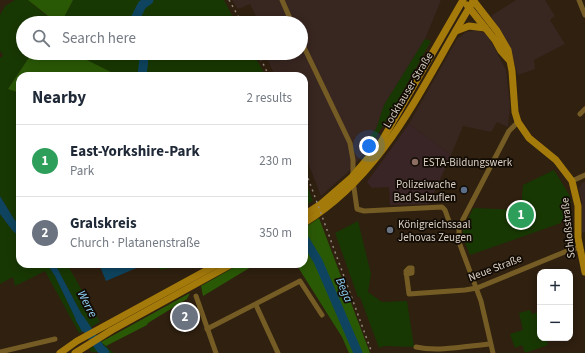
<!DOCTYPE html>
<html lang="en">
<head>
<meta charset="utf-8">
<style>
  body { margin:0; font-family:"Source Sans 3",sans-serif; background:#f6f6f7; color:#1f2937 }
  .controls { position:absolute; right:12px; bottom:12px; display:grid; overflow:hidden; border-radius:8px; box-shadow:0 2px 10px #0003 }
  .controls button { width:36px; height:36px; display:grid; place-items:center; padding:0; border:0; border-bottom:1px solid #e0e1e3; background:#fff; color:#1f2937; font:20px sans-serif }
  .you { position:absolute; left:369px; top:146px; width:14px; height:14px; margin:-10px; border:3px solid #fff; border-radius:50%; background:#1a73e8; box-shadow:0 0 0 6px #1a73e833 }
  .badge { display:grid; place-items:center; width:26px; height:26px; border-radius:50%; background:#db2777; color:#fff; font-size:13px; font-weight:700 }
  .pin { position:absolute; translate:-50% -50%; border:2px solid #fff; box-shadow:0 1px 4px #0006 }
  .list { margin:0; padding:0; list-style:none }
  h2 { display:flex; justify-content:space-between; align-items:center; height:52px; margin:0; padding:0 16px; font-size:17px }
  h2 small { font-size:13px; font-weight:400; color:#747a83 }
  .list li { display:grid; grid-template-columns:26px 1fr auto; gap:12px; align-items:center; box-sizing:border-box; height:72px; padding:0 16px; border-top:1px solid #e0e1e3 }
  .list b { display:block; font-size:15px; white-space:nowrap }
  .list p { margin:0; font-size:13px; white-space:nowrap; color:#747a83 }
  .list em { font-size:13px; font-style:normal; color:#747a83 }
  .icon { flex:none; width:22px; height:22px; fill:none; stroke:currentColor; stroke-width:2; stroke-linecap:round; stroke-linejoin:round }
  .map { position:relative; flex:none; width:585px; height:353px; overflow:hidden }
  .search { position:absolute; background:#fff; box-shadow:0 2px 10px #0003; left:16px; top:16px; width:292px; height:44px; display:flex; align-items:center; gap:10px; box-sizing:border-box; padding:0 14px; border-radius:22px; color:#747a83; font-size:15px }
  .panel { position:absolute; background:#fff; box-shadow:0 2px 10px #0003; left:16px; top:72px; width:292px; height:196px; border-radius:12px }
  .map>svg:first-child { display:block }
  .commercial { fill:#382620 }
  .education { fill:#392525 }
  .green { fill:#183803 }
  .forest { fill:#2a5906 }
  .water { fill:#0e445f }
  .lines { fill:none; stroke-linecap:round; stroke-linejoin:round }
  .river { stroke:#0e445f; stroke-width:9 }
  .street { stroke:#755c24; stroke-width:5 }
  .secondary { stroke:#a47a0b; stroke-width:7 }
  .rail { stroke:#94887b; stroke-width:1.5; stroke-dasharray:2 4; stroke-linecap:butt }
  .education-dot { fill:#8d6e63; stroke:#120c05; stroke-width:1.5 }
  .service-dot { fill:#5c6f8a; stroke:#120c05; stroke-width:1.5 }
  .worship-dot { fill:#6b7280; stroke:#120c05; stroke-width:1.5 }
  .labels { text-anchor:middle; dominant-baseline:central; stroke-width:3.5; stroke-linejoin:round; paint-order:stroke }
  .street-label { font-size:11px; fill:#dad0c5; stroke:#120c05 }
  .poi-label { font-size:11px; fill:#dad0c5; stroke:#120c05; text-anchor:start }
  .water-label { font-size:12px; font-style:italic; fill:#90d3fc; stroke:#120c05 }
</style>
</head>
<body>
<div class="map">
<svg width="585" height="353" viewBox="0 0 585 353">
  <rect width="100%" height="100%" fill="#2f2010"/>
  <!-- commercial -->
  <g class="commercial">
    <path d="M232,0H441L425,39L384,105L376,129L367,140L371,145L348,172L321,196L304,152V76H275L268,60L275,57L274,53H301V23H259L250,4L238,9Z"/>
    <path d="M516,0H545L555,16L550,20L565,44L534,60L535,69L518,75L509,46L491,16Z"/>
    <path d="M477,30L487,34L506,70L510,106L508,127L497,122L491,132L463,126L451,155L409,124L457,39L466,32Z"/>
    <path d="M585,182V232L582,233V203L579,189L582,183Z"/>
  </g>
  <!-- education -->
  <path class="education" d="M409,124L451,155L429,204L390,205L389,187L372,188L367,182Z"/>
  <!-- green -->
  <g class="green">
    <path d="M15,0H28L53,21L51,23H23V53H32L8,89L20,93V226L14,219L0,196V57L1,58L3,55L0,51V15L5,6Z"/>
    <path d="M73,0H224L236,23H61Z"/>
    <path d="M425,39L431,41L389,116L371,145L367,140L376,129L384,105Z"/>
    <path d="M78,53H253L266,76H113L115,74L85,59Z"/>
    <path d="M554,170L570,196L572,220L561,221V223L470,255L463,238V230L473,208L521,210L523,185Z"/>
    <path d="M304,177L313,201L304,206Z"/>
    <path d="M0,214L12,230L20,237V264H47L55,276L82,332L79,333L45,271L15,286L13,277L0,284Z"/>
    <path d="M358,221L371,274L368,292L382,302L407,301L414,347L384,346L379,348L360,297H358L335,233Z"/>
    <path d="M55,264H67L100,322L89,328Z"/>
    <path d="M157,264H193L160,270Z"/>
    <path d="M530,310L532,314L539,312L540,338H546L548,345L525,353L522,345L515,348L510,334L523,330L519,313Z"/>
    <path d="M101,342L114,353L92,352L89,349Z"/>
  </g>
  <!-- forest -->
  <g class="forest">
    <path d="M28,0H73L61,23H51L53,20Z"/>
    <path d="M32,53H78L85,59L115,74L113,76H20V93L8,89Z"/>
    <path d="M319,218L370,353H349L342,337L296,264H304V228Z"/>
    <path d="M240,264H256L203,296L201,286Z"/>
    <path d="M190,293L187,299L148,323L147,325L106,346L101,342Z"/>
  </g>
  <!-- water -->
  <g class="water">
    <path d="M0,196L14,219L20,226V237L12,230L0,214Z"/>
    <path d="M47,264H55L89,328L82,332L55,276Z"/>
    <path d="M99,264H146L106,281Z"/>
  </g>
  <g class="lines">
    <!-- river -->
    <g class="river">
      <path d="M133,23L142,5L149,0"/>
      <path d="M141,53L144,58L142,76"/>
      <path d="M304,238L318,261L358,353"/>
      <path d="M80,319L100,348L105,353"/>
    </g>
    <!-- street -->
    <g class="street">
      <path d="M282,0L292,23"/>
      <path d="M579,0L585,15"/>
      <path d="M301,41L350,143L353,160V181L357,209L364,211L442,207L445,210L450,224L459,227"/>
      <path d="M580,114L585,109"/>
      <path d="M572,181L585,175"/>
      <path d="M406,274L412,273V268H409L406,271L409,294L465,290L477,288L567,251L580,247"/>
      <path d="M196,296L216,353"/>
      <path d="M256,305L278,353"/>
      <path d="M207,329L300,281L322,315"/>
      <path d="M416,347C438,352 468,346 490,344"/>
      <path d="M0,352L55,339"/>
      <path d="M493,353L481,301L459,242V227L509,131L518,122"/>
    </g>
    <!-- secondary -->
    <g class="secondary">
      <path d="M473,0L497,31L508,50L512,71L515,112L518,122L529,138L556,160L572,181L578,206V238L585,272"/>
      <path d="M467,5L495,40L501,51L509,60"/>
      <path d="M456,31L469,26L485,28"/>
      <path d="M304,215L321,204L351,178L380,144L463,0"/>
      <path d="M304,223C388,172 424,80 474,0"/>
      <path d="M60,353L77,341L218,264"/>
      <path d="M75,353L112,330L232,264"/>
    </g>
    <!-- rail -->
    <g class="rail">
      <path d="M229,0L242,23"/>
      <path d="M258,53L269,76"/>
      <path d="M304,167L372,353"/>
    </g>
  </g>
  <!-- markers -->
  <circle class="education-dot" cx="415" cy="162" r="4"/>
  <circle class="service-dot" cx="464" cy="190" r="4"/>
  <circle class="worship-dot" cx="390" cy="230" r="4"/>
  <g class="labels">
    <!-- street labels -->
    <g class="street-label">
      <text transform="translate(408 90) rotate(-59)">Lockhauser Straße</text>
      <text transform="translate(568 228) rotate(-96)">Schloßstraße</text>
      <text transform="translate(495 268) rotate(-21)">Neue Straße</text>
    </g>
    <!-- poi labels -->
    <g class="poi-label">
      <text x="423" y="162">ESTA-Bildungswerk</text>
      <text x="456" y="184" text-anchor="end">Polizeiwache<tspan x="456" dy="13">Bad Salzuflen</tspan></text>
      <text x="398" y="224">Königreichssaal<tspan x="398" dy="13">Jehovas Zeugen</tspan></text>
    </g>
    <!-- water labels -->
    <g class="water-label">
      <text transform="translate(344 290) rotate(66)">Bega</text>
      <text transform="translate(87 304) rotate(62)">Werre</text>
    </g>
  </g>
</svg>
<div class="controls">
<button>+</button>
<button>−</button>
</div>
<div class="you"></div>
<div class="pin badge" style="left:521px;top:215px;background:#2e9e5b">1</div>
<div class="pin badge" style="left:185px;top:317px;background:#6b7280">2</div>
<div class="search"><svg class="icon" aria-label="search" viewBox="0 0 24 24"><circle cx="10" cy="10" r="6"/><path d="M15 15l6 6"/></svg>Search here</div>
<section class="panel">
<h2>Nearby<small>2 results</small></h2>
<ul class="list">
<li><span class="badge" style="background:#2e9e5b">1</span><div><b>East-Yorkshire-Park</b><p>Park</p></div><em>230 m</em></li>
<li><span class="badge" style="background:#6b7280">2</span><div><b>Gralskreis</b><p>Church · Platanenstraße</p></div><em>350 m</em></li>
</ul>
</section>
</div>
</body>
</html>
